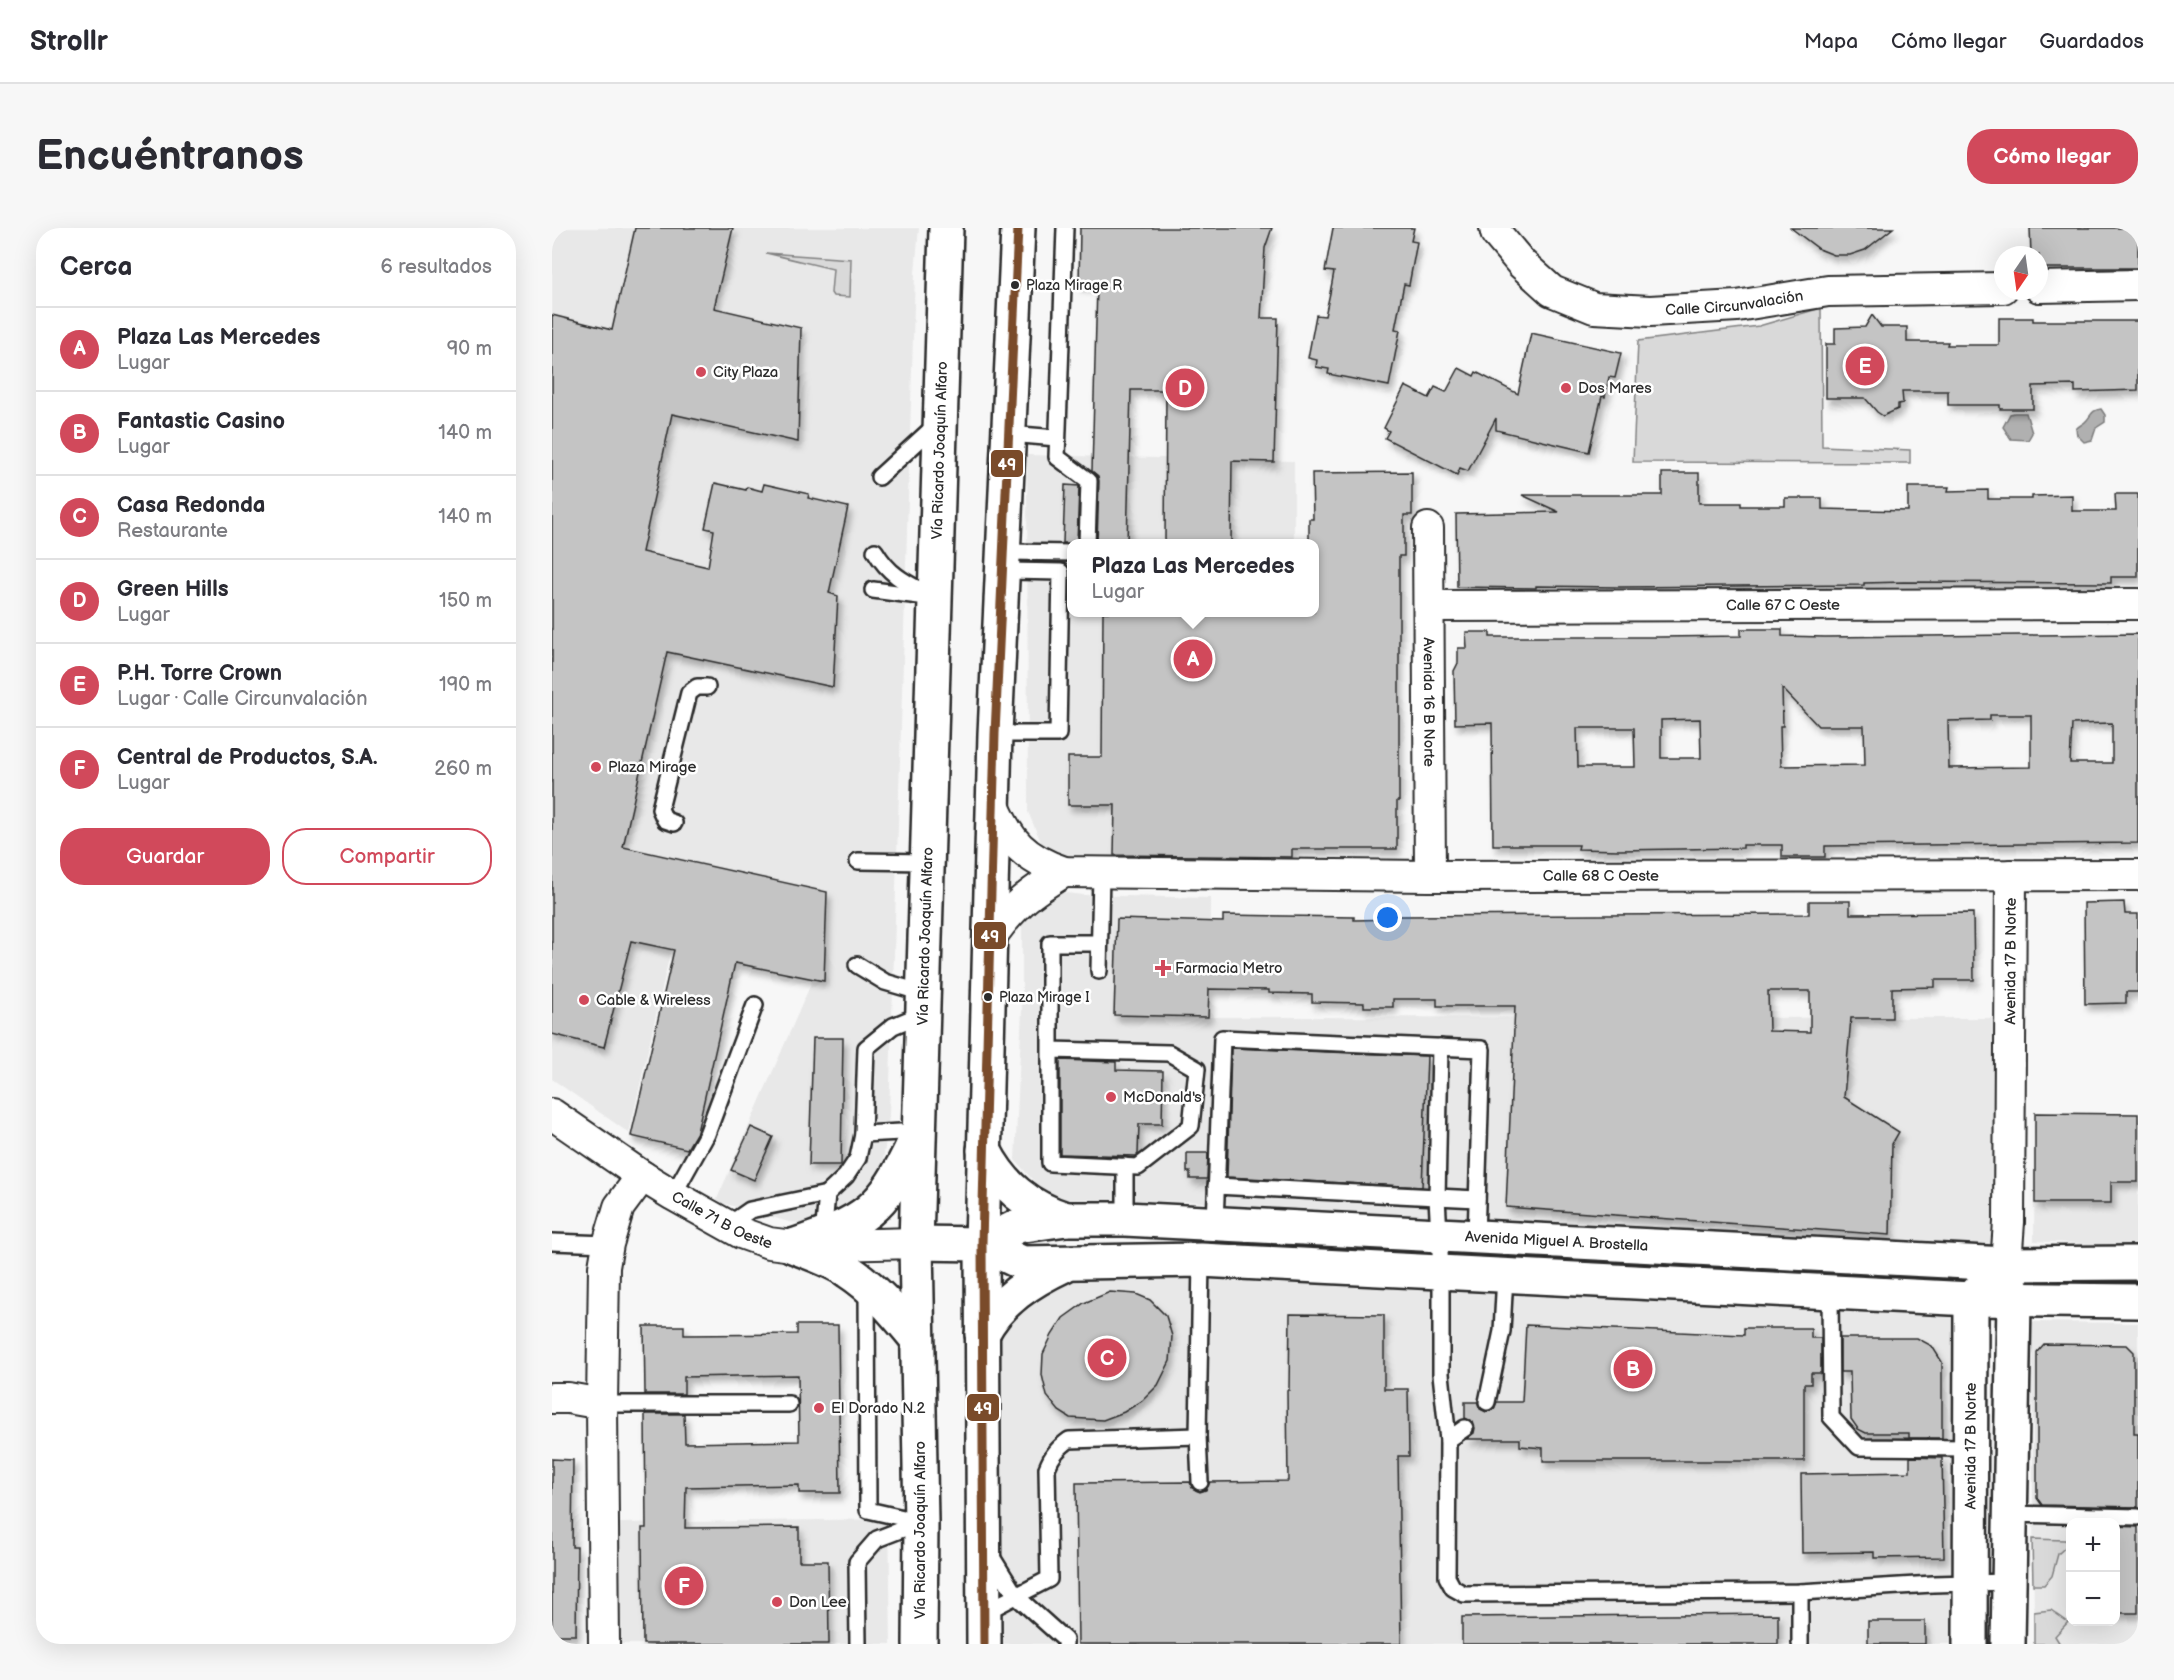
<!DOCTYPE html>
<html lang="es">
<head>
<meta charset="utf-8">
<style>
  body { margin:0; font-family:"Balsamiq Sans",sans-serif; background:#f7f7f7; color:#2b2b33 }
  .controls { position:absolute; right:18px; bottom:18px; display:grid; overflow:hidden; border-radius:12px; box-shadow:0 6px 24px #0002 }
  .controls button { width:54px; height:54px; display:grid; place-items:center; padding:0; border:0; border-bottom:2px solid #e1e1e2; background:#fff; color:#2b2b33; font:30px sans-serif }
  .compass { position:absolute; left:1442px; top:18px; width:54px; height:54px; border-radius:50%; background:#fff; box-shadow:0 6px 24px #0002; rotate:193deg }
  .you { position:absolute; left:836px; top:690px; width:21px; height:21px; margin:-15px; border:4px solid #fff; border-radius:50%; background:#1a73e8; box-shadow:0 0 0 9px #1a73e833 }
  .badge { display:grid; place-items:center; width:39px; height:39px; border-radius:50%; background:#d1495b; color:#fff; font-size:20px; font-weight:700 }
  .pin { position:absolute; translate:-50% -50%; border:3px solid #fff; box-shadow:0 2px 6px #0006 }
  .popup { position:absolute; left:515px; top:311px; width:252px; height:78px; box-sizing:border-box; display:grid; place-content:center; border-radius:12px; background:#fff; filter:drop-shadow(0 2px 4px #0005); font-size:20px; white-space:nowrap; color:#7c7c81 }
  .popup b { font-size:22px; color:#2b2b33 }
  .popup::after { content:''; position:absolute; left:50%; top:100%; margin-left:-12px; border:12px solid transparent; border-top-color:#fff }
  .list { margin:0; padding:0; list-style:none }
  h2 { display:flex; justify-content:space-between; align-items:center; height:78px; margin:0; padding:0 24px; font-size:26px }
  h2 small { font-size:20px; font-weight:400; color:#7c7c81 }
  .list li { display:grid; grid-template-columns:39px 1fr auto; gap:18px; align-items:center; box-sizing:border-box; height:84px; padding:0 24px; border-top:2px solid #e1e1e2 }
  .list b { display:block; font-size:22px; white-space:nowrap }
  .list p { margin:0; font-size:20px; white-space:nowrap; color:#7c7c81 }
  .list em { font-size:20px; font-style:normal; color:#7c7c81 }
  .actions { display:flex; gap:12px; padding:18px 24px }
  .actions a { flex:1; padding:14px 0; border:2px solid #d1495b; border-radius:24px; text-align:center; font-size:21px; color:#d1495b }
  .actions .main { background:#d1495b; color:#fff }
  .map { position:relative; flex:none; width:1586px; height:1416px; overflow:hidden; border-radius:24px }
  header { display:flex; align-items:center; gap:36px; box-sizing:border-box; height:84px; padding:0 30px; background:#fff; border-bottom:2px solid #e1e1e2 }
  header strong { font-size:28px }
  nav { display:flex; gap:33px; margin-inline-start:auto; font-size:21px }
  .intro { display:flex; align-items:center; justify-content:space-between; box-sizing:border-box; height:144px; padding:0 36px }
  h1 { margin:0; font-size:42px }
  .button { padding:15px 27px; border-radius:24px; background:#d1495b; color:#fff; font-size:21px; font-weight:700 }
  main { display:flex; gap:36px; padding:0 36px }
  aside { flex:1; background:#fff; border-radius:24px; box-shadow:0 6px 24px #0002 }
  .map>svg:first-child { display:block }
  .built { fill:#e8e8e8; fill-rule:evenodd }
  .green { fill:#d9d9d9; stroke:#828282; stroke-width:1.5 }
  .water { fill:#b0b0b0; stroke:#7b7b7b; stroke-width:1.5 }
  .building { fill:#c4c4c4; stroke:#2b2b2b; stroke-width:1.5; fill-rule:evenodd; filter:url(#shadow) }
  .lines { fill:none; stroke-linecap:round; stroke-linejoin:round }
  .lane-casing { stroke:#2b2b2b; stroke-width:20 }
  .street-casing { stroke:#2b2b2b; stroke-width:34 }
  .secondary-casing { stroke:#2b2b2b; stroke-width:38 }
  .primary-casing { stroke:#2b2b2b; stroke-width:38 }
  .lane { stroke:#fff; stroke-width:15 }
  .street { stroke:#fff; stroke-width:30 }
  .secondary { stroke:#fff; stroke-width:33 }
  .primary { stroke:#fff; stroke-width:33 }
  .bus-1-casing { stroke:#fff; stroke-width:14 }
  .bus-1 { stroke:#7a4b2a; stroke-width:9 }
  .bus-dot { fill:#2b2b2b; stroke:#fff; stroke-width:2 }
  .poi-dot { fill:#d1495b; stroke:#fff; stroke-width:2 }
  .labels { text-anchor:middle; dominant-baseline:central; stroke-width:5; stroke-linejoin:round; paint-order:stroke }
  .bus-label { font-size:14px; fill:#2b2b2b; stroke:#fff; text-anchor:start }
  .street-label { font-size:15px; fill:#2b2b2b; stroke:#fff }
  .poi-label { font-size:15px; fill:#2b2b2b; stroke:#fff; text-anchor:start }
  .line-badge { stroke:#fff; stroke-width:2 }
  .badge-label { font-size:16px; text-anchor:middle; font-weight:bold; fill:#fff }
</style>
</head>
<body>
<header>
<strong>Strollr</strong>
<nav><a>Mapa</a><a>Cómo llegar</a><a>Guardados</a></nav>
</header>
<div class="intro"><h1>Encuéntranos</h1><a class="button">Cómo llegar</a></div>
<main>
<aside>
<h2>Cerca<small>6 resultados</small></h2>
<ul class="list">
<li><span class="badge">A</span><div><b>Plaza Las Mercedes</b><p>Lugar</p></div><em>90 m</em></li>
<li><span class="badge">B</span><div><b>Fantastic Casino</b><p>Lugar</p></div><em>140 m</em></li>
<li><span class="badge">C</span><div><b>Casa Redonda</b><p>Restaurante</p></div><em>140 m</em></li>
<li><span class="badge">D</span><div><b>Green Hills</b><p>Lugar</p></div><em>150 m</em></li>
<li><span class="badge">E</span><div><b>P.H. Torre Crown</b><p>Lugar · Calle Circunvalación</p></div><em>190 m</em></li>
<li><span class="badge">F</span><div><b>Central de Productos, S.A.</b><p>Lugar</p></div><em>260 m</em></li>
</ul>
<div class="actions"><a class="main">Guardar</a><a>Compartir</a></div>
</aside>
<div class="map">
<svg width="1586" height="1416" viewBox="0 0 1586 1416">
  <defs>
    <filter id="shadow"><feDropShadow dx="3.5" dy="6" stdDeviation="3" flood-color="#0004"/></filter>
  </defs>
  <rect width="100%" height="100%" fill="#f7f7f7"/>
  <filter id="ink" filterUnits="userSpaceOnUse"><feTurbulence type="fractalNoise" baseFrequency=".0167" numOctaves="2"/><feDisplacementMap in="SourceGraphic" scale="12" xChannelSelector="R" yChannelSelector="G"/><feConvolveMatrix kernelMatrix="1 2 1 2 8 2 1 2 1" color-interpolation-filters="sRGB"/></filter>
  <g filter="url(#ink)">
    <!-- built -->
    <g class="built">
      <path d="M0,0H367L363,45L337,888L330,942L317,968L258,996L237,994L170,975L165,971L261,751L119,721L77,905L0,851Z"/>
      <path d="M475,227L742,233V315L520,316V384L741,385L681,528L680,631L495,628L476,584Z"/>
      <path d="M506,664L531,667L658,670L657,789L1459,790L1454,1036L663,995L652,974L503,971L493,966L463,932L470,781V688Z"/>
      <path d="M1483,885L1586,886V1019L1482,1013Z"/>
      <path d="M520,1034L1419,1071L1418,1416H432L437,1093Z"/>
      <path d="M1480,1094L1586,1095V1416H1482ZM1518,1294H1564V1394H1518Z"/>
      <path d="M337,1291L339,1416H53L67,1295Z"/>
    </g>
    <!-- green -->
    <g class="green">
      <path d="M214,25L299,31L298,69L281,68L279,65L281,41Z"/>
      <path d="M1269,80L1270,218L1358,222V235L1081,234L1086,113L1207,98Z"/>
      <path d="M1480,1311L1513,1312L1518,1315L1506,1326L1500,1348L1492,1357H1481Z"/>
      <path d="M1499,1382L1516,1394L1503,1408L1508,1416H1482V1384Z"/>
    </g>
    <!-- water -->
    <g class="water">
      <path d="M1549,181L1553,187V194L1544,200L1540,212L1532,214L1525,207L1524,201C1527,197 1531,197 1535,192C1540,186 1540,182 1549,181Z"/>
      <path d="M1462,185H1474L1480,205L1476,212L1459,211L1451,199L1458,186Z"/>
    </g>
    <!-- building -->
    <g class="building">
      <path d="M83,0H181L162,80L249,100L246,214L120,186L90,324L156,339L162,302L153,300L163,255L194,262L195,259L210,263L212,256L257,266L256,270L296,279L277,365L286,368L281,459L115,424L71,619L275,664L272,753L183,735L145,904L135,921L79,908L122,722L79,713L52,819L0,806V87L60,102Z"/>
      <path d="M528,0H720L713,20L709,90H726L722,234L680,233L679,315H613L614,162H579L575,315H545L547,253L546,248L540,243L545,58L527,57Z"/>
      <path d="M781,0H862L859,13L865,14L857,57L852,56L843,101L848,102L837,158L776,146L777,141L764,139L765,132L756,130L764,87L773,88L778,65L782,44L773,43Z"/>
      <path d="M1239,0H1341L1313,22L1298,27H1282L1267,21Z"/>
      <path d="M1478,0H1586V40H1487V27H1479Z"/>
      <path d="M1320,87L1329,99H1355V114H1396L1395,117H1447V90H1481V93H1586V162L1523,164V157L1481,158V181H1448V177H1396V163H1350L1351,175L1346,176V181L1331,188L1325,184L1313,170H1274V116H1283V100L1313,99Z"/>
      <path d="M979,105L1069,125L1063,150L1057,149L1053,169L1050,168L1037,224L944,202V190L916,243L908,240L905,247L833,210L837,203L832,200L853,158L877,170L883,159L894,164L907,140L922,148L924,144L966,166Z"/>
      <path d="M860,244V287H852V328H847V573H845V621H740V629L562,627L563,577H516V529H550L551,384H762V315H757V291H761L760,245Z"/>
      <path d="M1110,245H1147V275H1189V278H1233V270H1270V281L1356,283V259H1397L1396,263L1436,262V271H1480V268L1520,267V283H1564L1563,266H1586V349H1559V355L1352,354L1312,355V357L1067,359L984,358V360L905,359L904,286L1007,284L970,267H1110Z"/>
      <path d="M513,257L527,258L525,315H511Z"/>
      <path d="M1189,401H1230V408L1273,409L1586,406V615L1273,618V629H1230V617H1191V620L1067,622L1026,621L1027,617H941L940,495L903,496L902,443L906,435V420H915L914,404H938V409H1108L1189,408ZM1230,460L1266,498H1312L1313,537L1229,538L1228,498H1231ZM1438,487H1479V539L1397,540L1396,493L1438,492ZM1148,491L1149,530H1109V492ZM1560,495V535H1518L1520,496ZM1025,500H1082L1083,539H1026Z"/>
      <path d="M1257,673H1298V686L1421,685L1422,752H1383V759L1340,760V790H1299L1292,869L1347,904L1340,916L1338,1007L954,979L963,778H885V771H841V779H812V775L760,774V766L717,765V762L657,761L656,789L562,787L565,691L671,694V687L802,689V692L846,691V688L1257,686ZM1216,763H1258V804L1217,803Z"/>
      <path d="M1572,674L1573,686H1586V764H1574V775L1533,776L1532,675Z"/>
      <path d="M261,810H291L289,937H257Z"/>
      <path d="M679,820L875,828L870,959L675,949Z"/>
      <path d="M508,832L564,834V842L611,843L610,896H587L586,926L584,928L508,926Z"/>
      <path d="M1483,885L1586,886V954H1559V975H1483Z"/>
      <path d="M199,899L221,909L202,952L179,942Z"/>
      <path d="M635,925H656L655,951H638V944H635Z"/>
      <path d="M558,1064L584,1066L598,1072L614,1088L620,1108L618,1133L606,1157L590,1173L572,1184L551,1192L518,1190L507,1183L495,1168L490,1147L491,1126L500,1107L511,1090L532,1075Z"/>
      <path d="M738,1086L832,1087V1161H856L857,1228H846L849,1416H526L524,1255L638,1254L640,1260L648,1264L654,1262L658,1254L736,1253L735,1162H737Z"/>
      <path d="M245,1097H286L288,1265H247V1257L134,1259L133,1300L247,1299V1333H276L277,1416H91L90,1300H94L93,1186H132L133,1215L247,1213L246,1147L132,1149V1166H93L92,1098H132V1107L245,1106Z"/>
      <path d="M974,1097L1192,1107V1100H1259V1110H1269V1145H1259V1156H1252V1233H991V1220L968,1218V1211H914L922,1205L923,1200L921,1194L913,1190V1174H926L928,1181L934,1184L942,1181L945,1174H970Z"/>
      <path d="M1288,1110H1365L1380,1118L1390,1134V1210H1357V1205H1314L1306,1201L1299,1191L1298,1144H1288Z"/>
      <path d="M1492,1116L1575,1117L1582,1124V1206H1586V1279L1490,1277L1485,1270V1124Z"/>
      <path d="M1358,1229L1390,1230L1392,1329L1322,1330V1324L1250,1325L1249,1246L1358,1244Z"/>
      <path d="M0,1231L21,1232L20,1319H25L24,1407H0Z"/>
      <path d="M1563,1298L1586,1299V1385H1563Z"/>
      <path d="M1226,1386V1416H910V1389Z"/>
      <rect x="1316" y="1393" width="57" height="23"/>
    </g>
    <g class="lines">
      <defs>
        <g id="lane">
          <path d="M513,0L505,229L537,253L535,316"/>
          <path d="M456,206L505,210"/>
          <path d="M327,249L386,195"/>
          <path d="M323,323C339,350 357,356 383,370"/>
          <path d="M451,324L520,325"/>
          <path d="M321,362L375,369"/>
          <path d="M443,506H506L509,344L450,343"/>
          <path d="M122,595L113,592L108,581L137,465L145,459H155"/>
          <path d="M306,633L375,634"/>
          <path d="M305,737L333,754L371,765"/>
          <path d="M547,743L549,645"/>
          <path d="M888,819L885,970L889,1043V1146L896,1212L895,1349L901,1360L912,1366L1248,1364L1381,1356L1456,1354"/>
          <path d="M498,822L617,825L645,841L639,898L586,939L498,935V715H547"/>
          <path d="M311,906L368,903"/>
          <path d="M664,958L925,971"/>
          <path d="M121,967L155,906L203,777"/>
          <path d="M573,991V938"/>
          <path d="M663,995L670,810L930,821L924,1008"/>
          <path d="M175,998L198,982L275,966"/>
          <path d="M271,1008L275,966L294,948L306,930L311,906L314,820L341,798L370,786"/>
          <path d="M0,1014L56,1016"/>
          <path d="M315,1060L316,1282L369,1294"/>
          <path d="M1278,1063L1279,1189L1307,1219L1417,1220"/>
          <path d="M935,1174L950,1103L953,1047"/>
          <path d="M50,1176H237"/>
          <path d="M896,1212L913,1200"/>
          <path d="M648,1254L646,1208L649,1032"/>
          <path d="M1457,1286L1586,1289"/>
          <path d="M438,1326L464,1368L513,1412V1416"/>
          <path d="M431,1385L497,1351L495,1240C500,1227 506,1220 517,1212L646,1208"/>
          <path d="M306,1416L305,1334L325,1311L369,1294"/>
          <path d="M1248,1416V1364"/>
        </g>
        <g id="street">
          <path id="s1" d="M943,0L944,5L970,36L1000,63L1042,80L1098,83L1185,78L1276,63L1451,60"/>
          <path d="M1487,59L1586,57"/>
          <path id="s2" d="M876,300L878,648"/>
          <path id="s3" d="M877,378L1586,376"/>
          <path id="s4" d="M441,575C456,613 473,631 512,644L878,648L1586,647"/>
          <path d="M437,712C460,678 477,665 512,644"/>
          <path id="s5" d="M0,886L90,948L121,967L189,1005L217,1015L241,1018L364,1015"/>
          <path id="s6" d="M1454,1036L1457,994L1459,647"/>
          <path d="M0,1170H16L50,1176"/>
          <path d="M52,1416L50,1176L52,1039L56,1016L67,979L90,948"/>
        </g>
        <g id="secondary">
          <path d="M1456,1043L1462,1073L1456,1416"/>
          <path id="s7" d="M1418,1416L1419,1071L1454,1036"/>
        </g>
        <g id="primary">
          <path d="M432,922C450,958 476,979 514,991"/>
          <path d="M364,1015L430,1016L470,1035L649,1032L1419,1071L1586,1073"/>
          <path id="s8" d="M430,1016L466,998L514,991H573L1454,1036L1586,1035"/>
          <path d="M241,1018C313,993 330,984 363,913"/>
          <path d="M241,1018C260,1026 280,1032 296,1043C324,1061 344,1086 365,1111"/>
          <path d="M430,1106C448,1072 478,1053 512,1037"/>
          <path id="s9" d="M368,1416L369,1294L364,1015L394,0"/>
          <path d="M432,1416L430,1016L443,506L466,0"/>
        </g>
      </defs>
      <!-- lane casing -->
      <use href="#lane" class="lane-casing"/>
      <!-- street casing -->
      <use href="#street" class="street-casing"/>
      <!-- secondary casing -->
      <use href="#secondary" class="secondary-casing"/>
      <!-- primary casing -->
      <use href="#primary" class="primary-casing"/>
      <!-- lane -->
      <use href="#lane" class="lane"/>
      <!-- street -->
      <use href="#street" class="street"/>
      <!-- secondary -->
      <use href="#secondary" class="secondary"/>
      <!-- primary -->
      <use href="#primary" class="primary"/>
      <defs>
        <path id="bus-1" d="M432,1416L430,1016L443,506L466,0"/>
      </defs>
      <!-- bus-1 casing -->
      <use href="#bus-1" class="bus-1-casing"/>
      <!-- bus-1 -->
      <use href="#bus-1" class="bus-1"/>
    </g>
  </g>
  <!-- markers -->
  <g class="bus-dot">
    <circle cx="463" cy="57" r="5"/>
    <circle cx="436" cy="769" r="5"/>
  </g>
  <g class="poi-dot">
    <circle cx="149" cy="144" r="6"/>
    <circle cx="1014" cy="160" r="6"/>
    <circle cx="44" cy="539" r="6"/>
    <path d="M608 731h6v6h6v6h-6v6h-6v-6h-6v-6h6z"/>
    <circle cx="32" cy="772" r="6"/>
    <circle cx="559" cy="869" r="6"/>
    <circle cx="267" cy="1180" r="6"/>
    <circle cx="225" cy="1374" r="6"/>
  </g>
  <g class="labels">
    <!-- bus labels -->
    <g class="bus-label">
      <text x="474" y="57">Plaza Mirage R</text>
      <text x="447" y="769">Plaza Mirage I</text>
    </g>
    <!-- street labels -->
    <g class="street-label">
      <text stroke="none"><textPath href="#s1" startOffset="272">Calle Circunvalación</textPath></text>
      <text stroke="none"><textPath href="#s9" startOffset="1194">Vía Ricardo Joaquín Alfaro</textPath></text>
      <text stroke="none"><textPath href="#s3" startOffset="354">Calle 67 C Oeste</textPath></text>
      <text stroke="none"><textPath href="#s2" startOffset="174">Avenida 16 B Norte</textPath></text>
      <text stroke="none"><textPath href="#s4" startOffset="640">Calle 68 C Oeste</textPath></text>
      <text stroke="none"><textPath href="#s9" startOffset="708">Vía Ricardo Joaquín Alfaro</textPath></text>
      <text stroke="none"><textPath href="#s6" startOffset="303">Avenida 17 B Norte</textPath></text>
      <text stroke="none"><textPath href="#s5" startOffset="201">Calle 71 B Oeste</textPath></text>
      <text stroke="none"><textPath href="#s8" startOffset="580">Avenida Miguel A. Brostella</textPath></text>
      <text stroke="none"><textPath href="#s7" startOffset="198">Avenida 17 B Norte</textPath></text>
      <text transform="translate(368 1302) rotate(-90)">Vía Ricardo Joaquín Alfaro</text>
    </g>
    <!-- poi labels -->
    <g class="poi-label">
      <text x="161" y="144">City Plaza</text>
      <text x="1026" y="160">Dos Mares</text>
      <text x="56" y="539">Plaza Mirage</text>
      <text x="623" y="740">Farmacia Metro</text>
      <text x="44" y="772">Cable &amp; Wireless</text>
      <text x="571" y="869">McDonald's</text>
      <text x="279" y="1180">El Dorado N.2</text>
      <text x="237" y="1374">Don Lee</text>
    </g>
  </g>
  <g class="line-badge">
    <rect x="438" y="221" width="34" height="29" rx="6" fill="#7a4b2a"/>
    <rect x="421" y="693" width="34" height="29" rx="6" fill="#7a4b2a"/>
    <rect x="414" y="1165" width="34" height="29" rx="6" fill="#7a4b2a"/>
  </g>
  <g class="badge-label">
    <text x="455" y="242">49</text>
    <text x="438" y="714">49</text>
    <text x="431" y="1186">49</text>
  </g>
</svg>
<div class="controls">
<button>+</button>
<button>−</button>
</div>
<svg class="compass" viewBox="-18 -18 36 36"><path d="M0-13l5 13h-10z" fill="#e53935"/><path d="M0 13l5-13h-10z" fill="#7c7c81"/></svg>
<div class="you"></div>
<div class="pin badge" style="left:641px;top:431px">A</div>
<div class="popup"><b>Plaza Las Mercedes</b>Lugar</div>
<div class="pin badge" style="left:1081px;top:1141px">B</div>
<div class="pin badge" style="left:555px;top:1130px">C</div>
<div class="pin badge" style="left:633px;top:160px">D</div>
<div class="pin badge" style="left:1313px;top:138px">E</div>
<div class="pin badge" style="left:132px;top:1358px">F</div>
</div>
</main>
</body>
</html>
